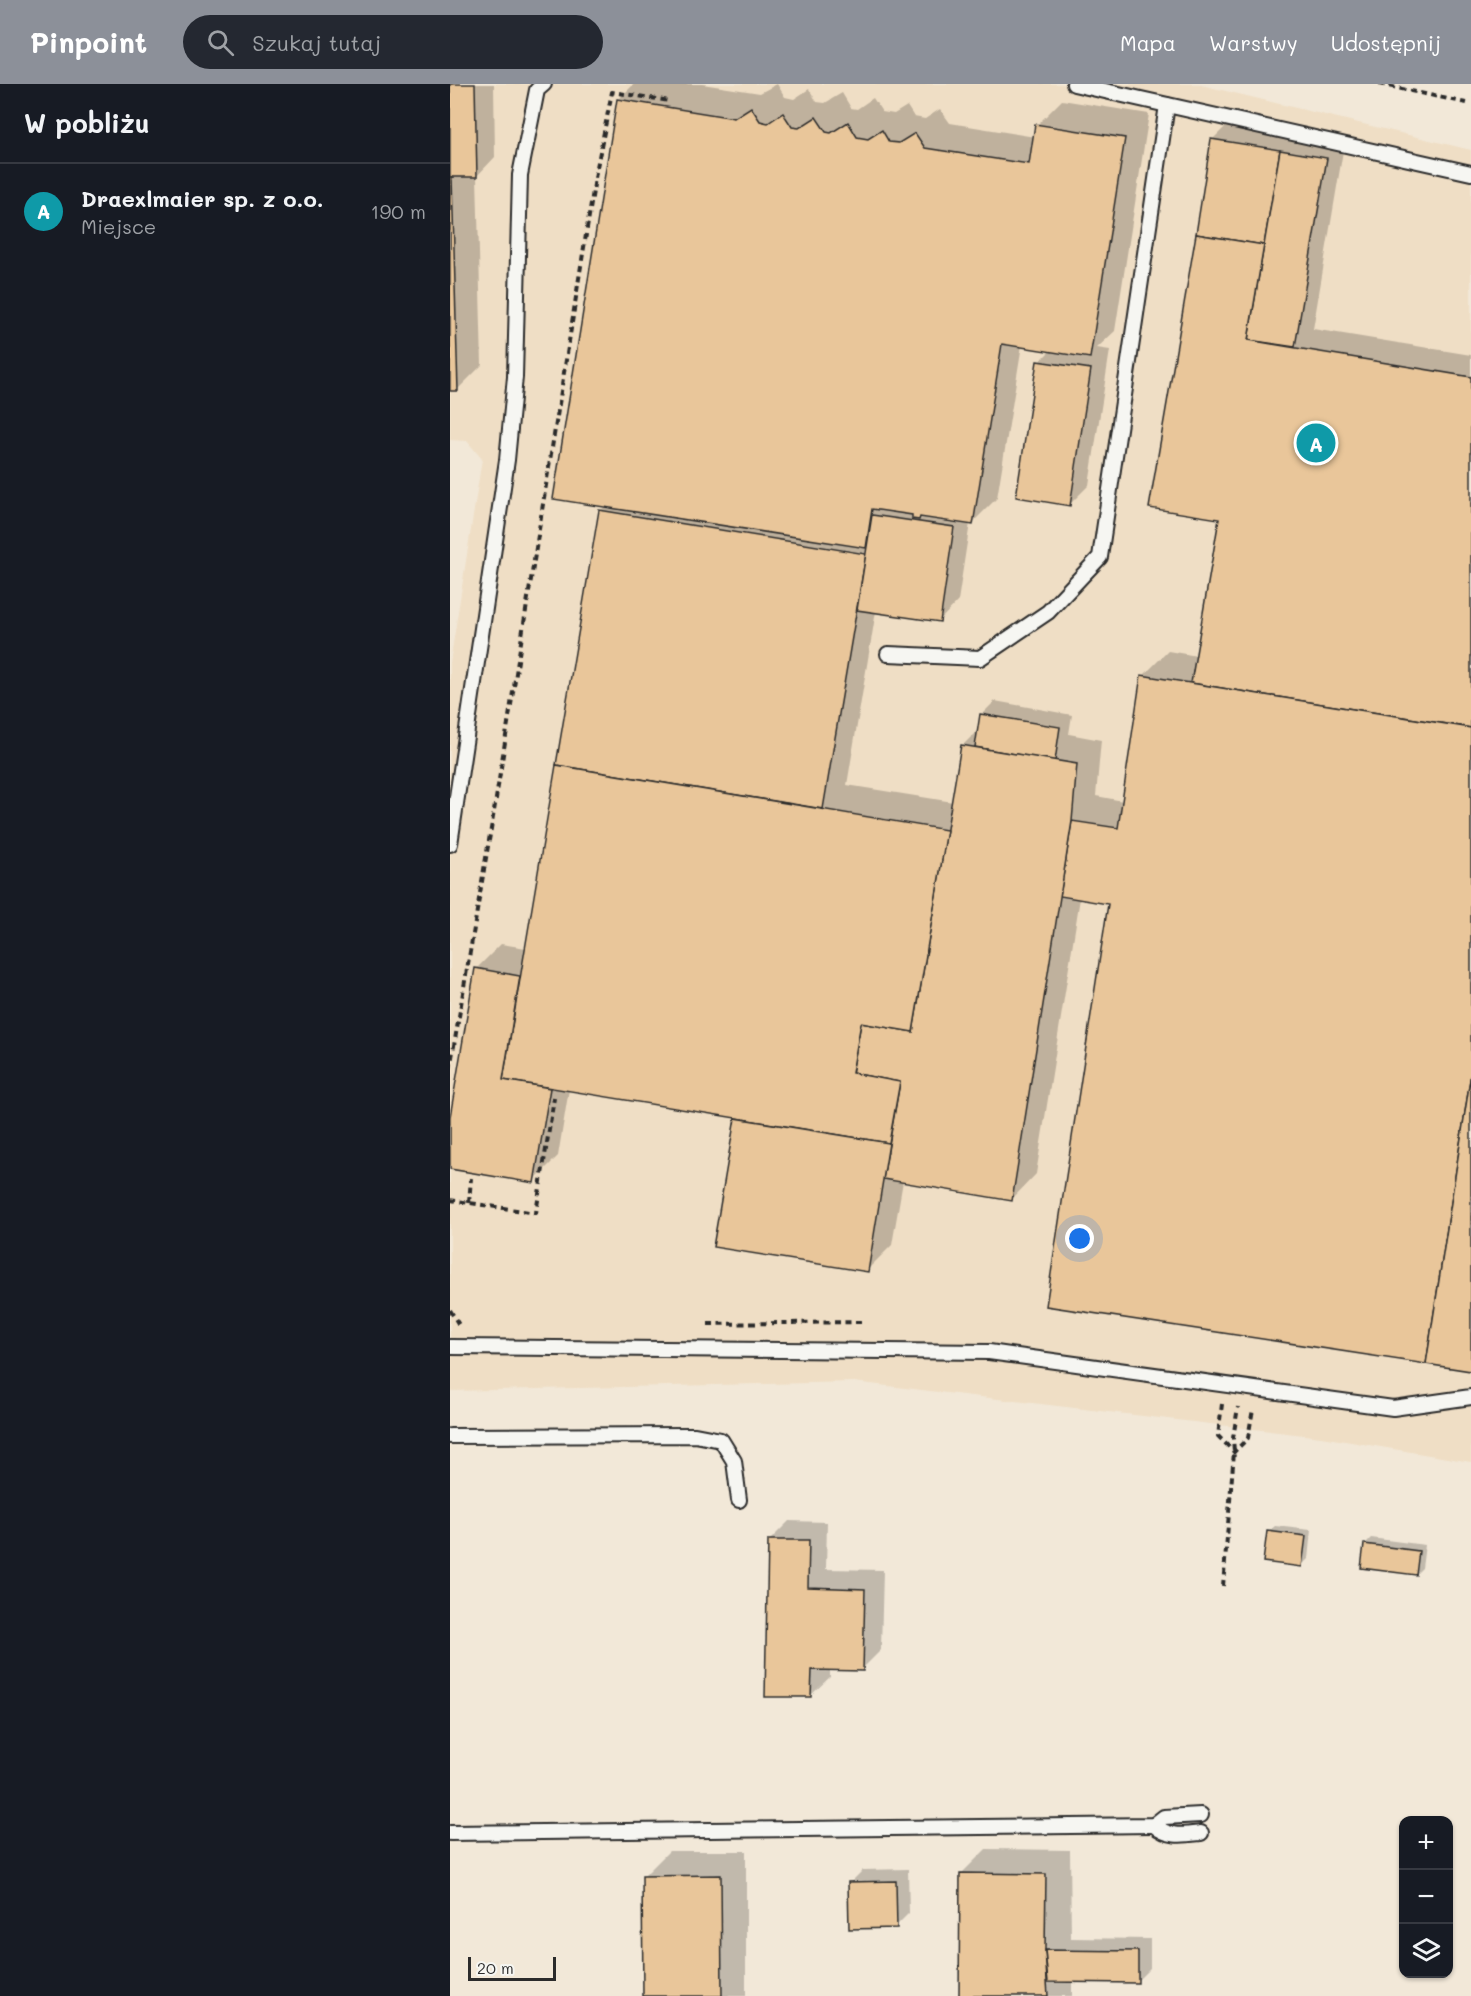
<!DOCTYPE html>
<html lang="pl">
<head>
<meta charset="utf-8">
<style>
  body { margin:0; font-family:Mali,sans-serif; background:#242831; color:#f1f3f6 }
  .controls { position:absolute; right:18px; bottom:18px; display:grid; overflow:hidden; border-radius:12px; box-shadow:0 2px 4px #0004 }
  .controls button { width:54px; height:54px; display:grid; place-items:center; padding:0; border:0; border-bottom:2px solid #363941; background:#171b24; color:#f1f3f6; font:30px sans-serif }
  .scale { position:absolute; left:18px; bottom:15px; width:88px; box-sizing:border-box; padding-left:6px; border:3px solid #2b2b2b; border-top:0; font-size:16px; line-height:21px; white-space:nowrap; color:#2b2b2b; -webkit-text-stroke:4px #f6f6f2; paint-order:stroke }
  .you { position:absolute; left:630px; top:1155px; width:21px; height:21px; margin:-15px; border:4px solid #fff; border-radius:50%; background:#1a73e8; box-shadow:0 0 0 9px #1a73e833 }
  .badge { display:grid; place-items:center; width:39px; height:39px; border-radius:50%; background:#8c9099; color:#fff; font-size:20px; font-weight:700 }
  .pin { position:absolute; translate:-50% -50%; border:3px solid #fff; box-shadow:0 2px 6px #0006 }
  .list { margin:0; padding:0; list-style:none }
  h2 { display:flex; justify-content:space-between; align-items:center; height:78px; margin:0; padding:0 24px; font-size:26px }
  h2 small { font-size:20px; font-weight:400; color:#9ea1a6 }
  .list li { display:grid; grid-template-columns:39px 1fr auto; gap:18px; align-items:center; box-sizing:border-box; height:96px; padding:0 24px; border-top:2px solid #363941 }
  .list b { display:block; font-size:22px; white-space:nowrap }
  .list p { margin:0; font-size:20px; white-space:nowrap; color:#9ea1a6 }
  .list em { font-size:20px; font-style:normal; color:#9ea1a6 }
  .icon { flex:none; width:33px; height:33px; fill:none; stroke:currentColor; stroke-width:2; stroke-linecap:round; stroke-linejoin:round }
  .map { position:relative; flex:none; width:1021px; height:1912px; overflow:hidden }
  header { display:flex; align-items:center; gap:36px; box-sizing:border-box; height:84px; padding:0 30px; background:#8c9099; color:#fff }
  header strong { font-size:28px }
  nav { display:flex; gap:33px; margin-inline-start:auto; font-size:21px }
  .search { width:420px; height:54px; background:#242831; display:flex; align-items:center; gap:15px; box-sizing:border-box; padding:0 21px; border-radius:33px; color:#9ea1a6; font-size:22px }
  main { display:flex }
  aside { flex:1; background:#171b24 }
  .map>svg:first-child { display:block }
  .built { fill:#efdec5 }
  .shadow { fill:#0003 }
  .building { fill:#e9c69a; stroke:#2b2b2b; stroke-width:1.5 }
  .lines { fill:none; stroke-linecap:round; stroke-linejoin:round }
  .lane-casing { stroke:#2b2b2b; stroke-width:18 }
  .path { stroke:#2b2b2b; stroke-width:4; stroke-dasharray:6 4.5; stroke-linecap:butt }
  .lane { stroke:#f6f6f2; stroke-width:14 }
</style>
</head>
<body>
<header>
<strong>Pinpoint</strong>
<div class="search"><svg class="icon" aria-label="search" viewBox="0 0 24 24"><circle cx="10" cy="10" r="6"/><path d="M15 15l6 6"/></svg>Szukaj tutaj</div>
<nav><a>Mapa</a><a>Warstwy</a><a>Udostępnij</a></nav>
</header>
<main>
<aside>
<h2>W pobliżu<small></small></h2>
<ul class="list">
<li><span class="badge" style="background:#0f9aa8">A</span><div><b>Draexlmaier sp. z o.o.</b><p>Miejsce</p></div><em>190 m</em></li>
</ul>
</aside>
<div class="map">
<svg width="1021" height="1912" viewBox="0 0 1021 1912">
  <rect width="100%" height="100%" fill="#f2e8d8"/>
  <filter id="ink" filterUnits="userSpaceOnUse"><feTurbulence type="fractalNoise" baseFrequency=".0167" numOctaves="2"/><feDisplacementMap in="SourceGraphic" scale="12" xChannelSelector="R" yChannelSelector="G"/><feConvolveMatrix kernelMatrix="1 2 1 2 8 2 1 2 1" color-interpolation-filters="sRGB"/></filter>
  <g filter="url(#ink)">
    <!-- built -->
    <path class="built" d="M0,0H747L1021,66V1378L871,1353L404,1298L0,1307V579L32,375L17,357L0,356Z"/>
    <!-- shadow -->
    <g class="shadow">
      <path d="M0,0H44L45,73L27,92L32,281L7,306H0Z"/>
      <path d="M184,0H252L310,9L327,0L335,13L344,15L359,5L367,18L375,19L392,9L401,24L407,25L423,14L432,28L444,30L457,22L464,33L475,35L490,25L500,39L585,53L587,41L612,16L699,30L665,247L647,264L660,266L639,401L620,420L589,278L601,266L572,261L547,414L522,439H520L508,517L489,537L426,527L397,701L503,718L512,662L529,645L532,630L545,617L622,631L619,650L651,656L646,712L673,717L693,592L718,567L747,572L771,434L763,55L782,36L895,55L863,245L1021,271V1286L660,819L630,814L586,1090L562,1115L453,1097L442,1161L417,1186L265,1162L287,1032L119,1005L108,1072L83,1097L0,1083V1043L26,885L51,860L76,864L151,426L156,422L168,16Z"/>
      <path d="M339,1437L377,1438L376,1485L433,1486L431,1566L412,1585H380V1593L360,1612L320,1456Z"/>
      <path d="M825,1442L861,1446L858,1475L852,1481L818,1448Z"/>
      <path d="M921,1454L975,1461L972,1484L966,1490L915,1460Z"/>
      <path d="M536,1765L620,1766L621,1854L700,1855V1884L687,1897H622V1912H510L511,1790Z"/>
      <path d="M219,1767H296V1912H194V1792Z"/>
      <path d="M458,1785L459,1829L446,1842L400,1799L413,1786Z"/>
    </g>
    <!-- building -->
    <g class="building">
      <path d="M0,0H25L27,93H0Z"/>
      <path d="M167,15L284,34L301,23L310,37L318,39L333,29L342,43L349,44L366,33L376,48L381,49L398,38L407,53L418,55L432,46L439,58L449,59L465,49L475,64L579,80L585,40L675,54L640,274L552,260L523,441L470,433L469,436L462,435V431L422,425L416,464L103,415Z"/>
      <path d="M761,55L830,66L814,161L746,150Z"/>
      <path d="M830,66L877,74L845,263L798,256Z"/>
      <path d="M0,93H2L8,307H0Z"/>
      <path d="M746,150L814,161L798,256L1021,293V644L741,599L769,435L699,424Z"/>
      <path d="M587,277L641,285L620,422L566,413Z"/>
      <path d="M149,426L416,470L373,725L106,681Z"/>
      <path d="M422,431L504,443L490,538L407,526Z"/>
      <path d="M691,591L1021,644V989L976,1280L596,1222L658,820L610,812L622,737L668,744Z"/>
      <path d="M530,630L610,643L605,677L525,663Z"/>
      <path d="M511,661L627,680L622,737L562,1117L433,1095L450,998L402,989L411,939L463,948Z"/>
      <path d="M106,681L497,746L463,948L411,939L402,989L450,998L439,1059L53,996Z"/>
      <path d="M25,884L70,892L53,996L100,1004L84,1099L0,1085V1033Z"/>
      <path d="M1021,989V1287L976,1280Z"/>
      <path d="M285,1034L439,1059L418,1188L263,1163Z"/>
      <path d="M817,1447L856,1452L852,1483L813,1478Z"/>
      <path d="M318,1456H359L358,1503L415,1505L413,1587L362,1586L361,1613H315Z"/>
      <path d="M914,1460L969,1467L966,1491L911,1484Z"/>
      <path d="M510,1789L596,1790L595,1866L598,1912H509Z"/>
      <path d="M271,1791L272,1912H193L192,1792Z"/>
      <path d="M446,1797L447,1844L399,1845L398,1798Z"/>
      <path d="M595,1866L688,1867V1899L598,1898Z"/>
    </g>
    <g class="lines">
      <defs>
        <g id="lane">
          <path d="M624,0L1021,89"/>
          <path d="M438,570L530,574L598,528L650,473L717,21"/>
          <path d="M0,760L57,376L65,293L70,91L87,6L94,0"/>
          <path d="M0,1263L539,1268L943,1324L1021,1313"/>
          <path d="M0,1352L245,1351L271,1356L284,1377L289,1416"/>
          <path d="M704,1741C718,1754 734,1751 751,1749"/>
          <path d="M0,1749L704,1741L714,1733L751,1731"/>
        </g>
      </defs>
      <!-- lane casing -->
      <use href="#lane" class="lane-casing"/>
      <!-- path -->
      <g class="path">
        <path d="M929,0L1021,20"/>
        <path d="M0,985L44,727L146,88L162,8L220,17"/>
        <path d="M0,1116L86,1129L104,1014"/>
        <path d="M19,1119L21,1094"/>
        <path d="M0,1226L9,1241"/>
        <path d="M258,1240L412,1238"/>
        <path d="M772,1320L768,1352L784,1368L798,1354L803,1325"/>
        <path d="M773,1502L784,1368L783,1354L788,1323"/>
      </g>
      <!-- lane -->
      <use href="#lane" class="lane"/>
    </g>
  </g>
</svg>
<div class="controls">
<button>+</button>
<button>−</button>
<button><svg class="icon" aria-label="layers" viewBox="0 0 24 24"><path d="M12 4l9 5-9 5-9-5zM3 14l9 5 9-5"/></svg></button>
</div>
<div class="scale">20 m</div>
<div class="you"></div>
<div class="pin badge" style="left:866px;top:359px;background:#0f9aa8">A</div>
</div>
</main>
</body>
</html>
